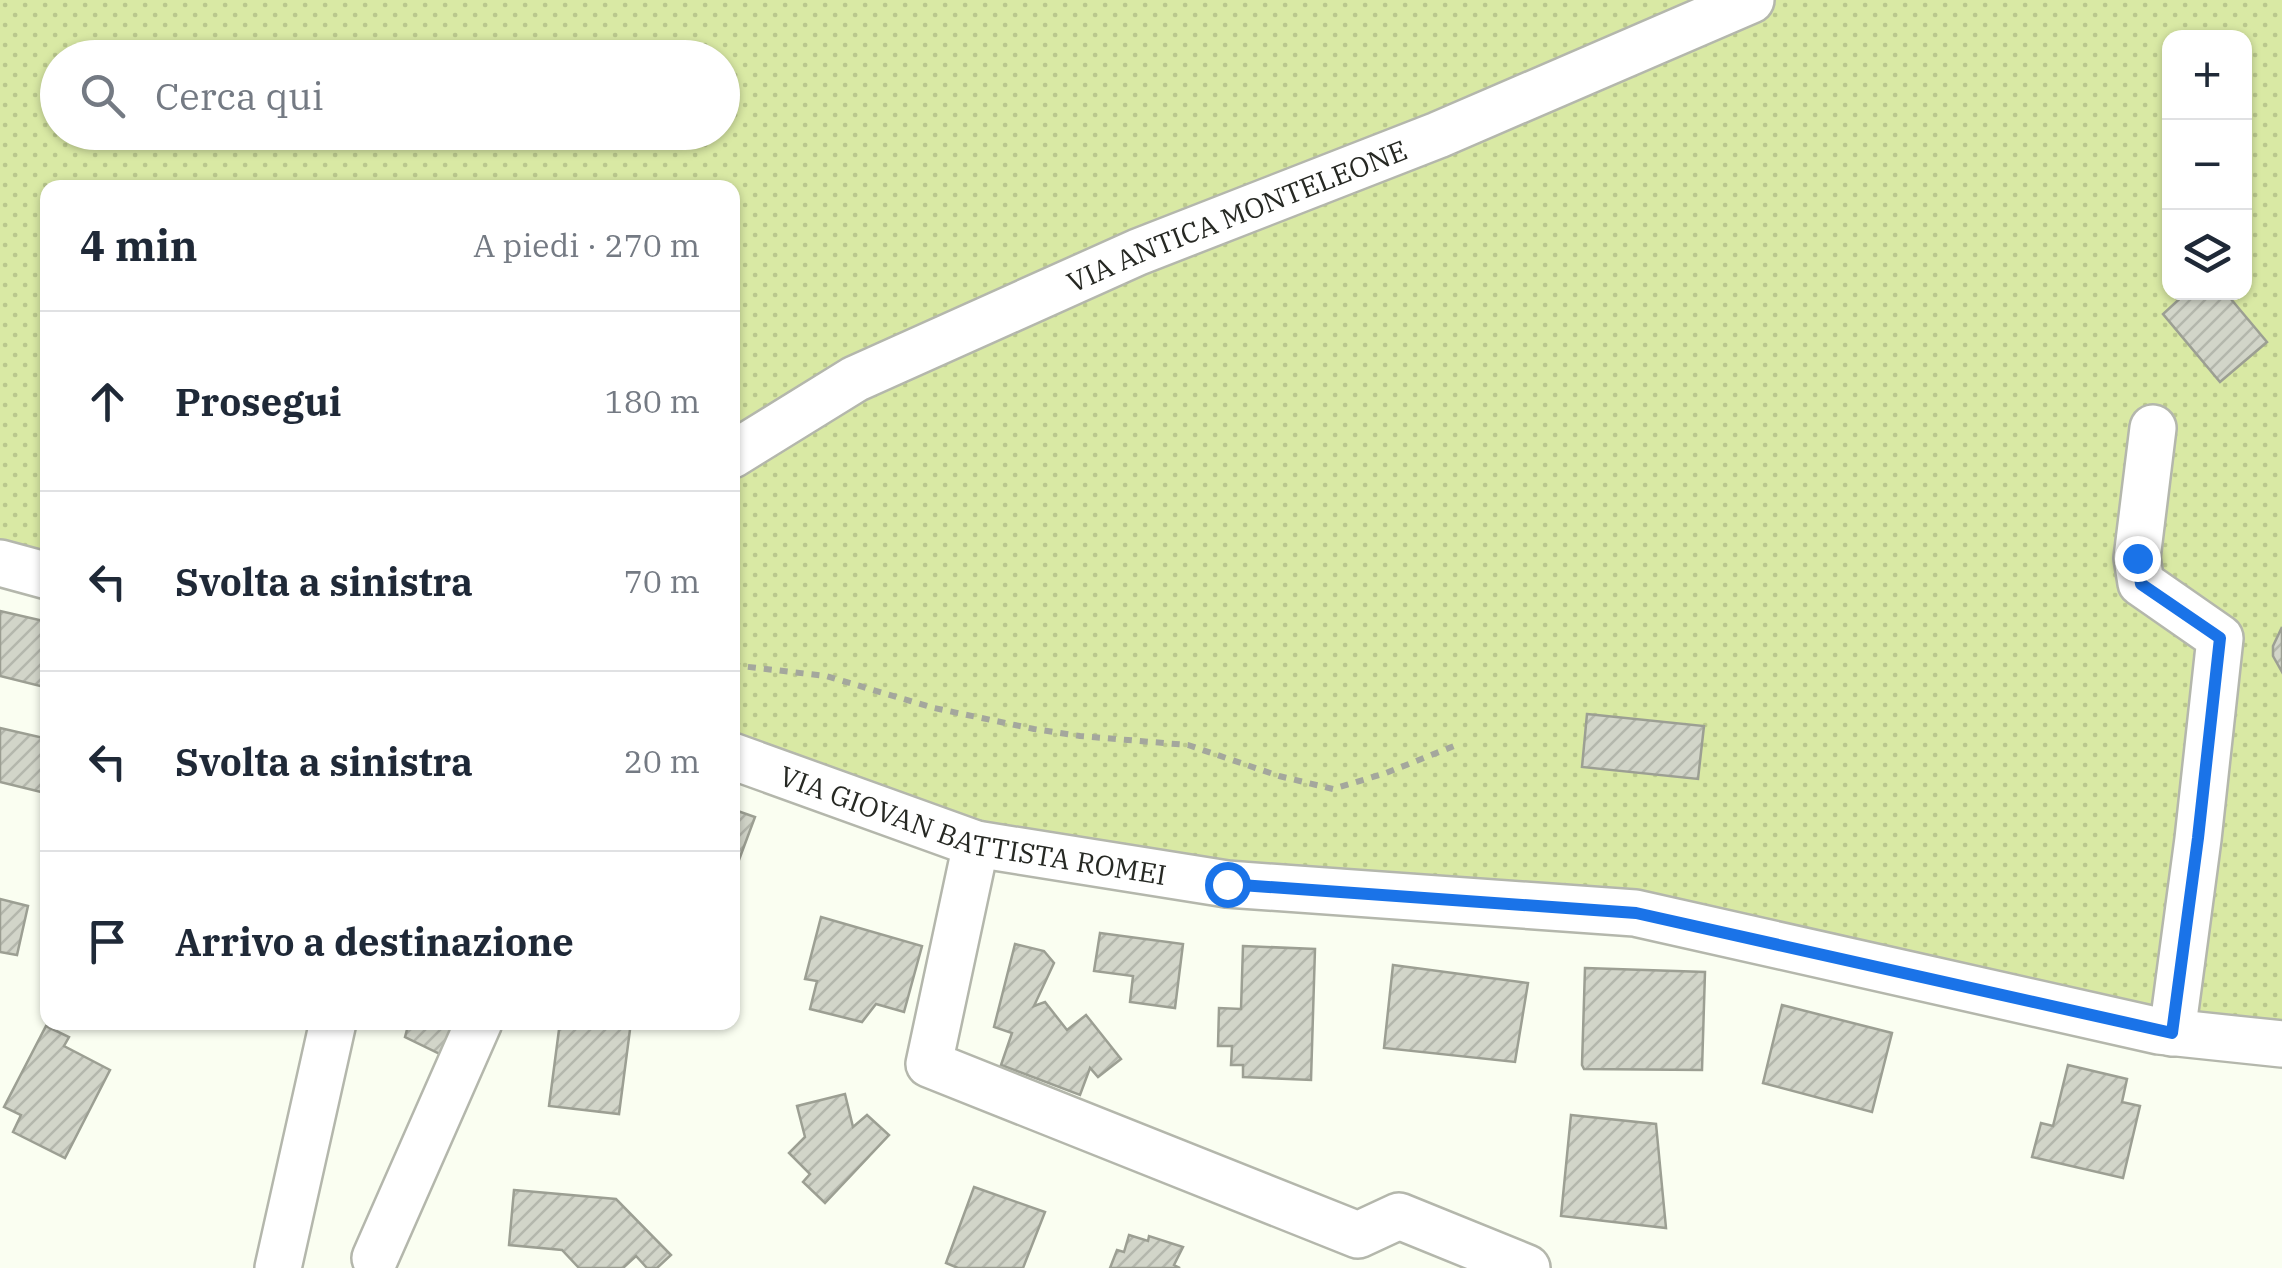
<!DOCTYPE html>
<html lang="it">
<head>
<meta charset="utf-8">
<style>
  body { margin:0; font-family:"IBM Plex Serif",serif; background:#f2f2f3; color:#1f2937 }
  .controls { position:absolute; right:30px; top:30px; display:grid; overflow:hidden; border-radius:20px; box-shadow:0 2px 8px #0004 }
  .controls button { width:90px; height:90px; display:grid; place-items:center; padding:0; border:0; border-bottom:2px solid #e0e1e3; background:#fff; color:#1f2937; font:50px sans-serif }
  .stop { position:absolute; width:30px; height:30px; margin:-22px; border:8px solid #1a73e8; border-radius:50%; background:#fff }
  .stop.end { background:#1a73e8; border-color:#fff; box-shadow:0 2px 10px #0008 }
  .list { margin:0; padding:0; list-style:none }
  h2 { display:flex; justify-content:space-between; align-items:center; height:130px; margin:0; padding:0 40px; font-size:42px }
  h2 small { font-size:32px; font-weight:400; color:#747a83 }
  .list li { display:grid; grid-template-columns:65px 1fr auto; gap:30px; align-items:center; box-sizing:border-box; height:180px; padding:0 40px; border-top:2px solid #e0e1e3 }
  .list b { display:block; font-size:38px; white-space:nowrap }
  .list em { font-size:32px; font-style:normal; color:#747a83 }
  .icon { flex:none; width:55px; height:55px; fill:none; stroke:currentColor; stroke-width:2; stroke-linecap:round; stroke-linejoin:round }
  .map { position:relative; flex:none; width:2282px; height:1268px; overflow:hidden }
  .search { position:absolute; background:#fff; box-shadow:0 2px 8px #0004; left:40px; top:40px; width:700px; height:110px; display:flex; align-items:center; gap:25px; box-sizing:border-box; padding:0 35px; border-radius:55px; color:#747a83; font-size:38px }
  .panel { position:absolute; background:#fff; box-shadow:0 2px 8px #0004; left:40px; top:180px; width:700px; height:850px; border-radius:20px }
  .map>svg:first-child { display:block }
  .grass { fill:url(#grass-dots); fill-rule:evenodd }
  .building { fill:url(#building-hatch); stroke:#9c9f93; stroke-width:2.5 }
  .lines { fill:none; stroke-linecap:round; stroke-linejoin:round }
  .minor-casing { stroke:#b4b7ac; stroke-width:50 }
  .path { stroke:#a4a79d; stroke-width:6; stroke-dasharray:8 8; stroke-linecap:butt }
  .minor { stroke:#fff; stroke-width:45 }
  .route { stroke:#1a73e8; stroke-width:12 }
  .labels { text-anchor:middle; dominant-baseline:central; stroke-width:9; stroke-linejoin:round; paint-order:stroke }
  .street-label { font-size:28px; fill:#262823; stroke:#fafef1 }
</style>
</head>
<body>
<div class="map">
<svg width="2282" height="1268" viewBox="0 0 2282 1268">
  <defs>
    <pattern id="grass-dots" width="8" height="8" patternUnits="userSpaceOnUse" patternTransform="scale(2.5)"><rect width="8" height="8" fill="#d9e9a4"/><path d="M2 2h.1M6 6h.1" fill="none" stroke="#bac88d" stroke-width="1.8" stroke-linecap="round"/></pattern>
    <pattern id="building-hatch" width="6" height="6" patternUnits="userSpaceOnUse" patternTransform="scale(2.5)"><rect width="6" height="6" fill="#d2d5c9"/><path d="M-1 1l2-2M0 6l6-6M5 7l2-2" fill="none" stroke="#b4b7ac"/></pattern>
  </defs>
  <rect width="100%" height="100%" fill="#fafef1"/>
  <!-- grass -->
  <path class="grass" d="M0,0H2282V1036L1635,913L976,844L733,756L732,188H48L47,576L0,563ZM2170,38H2244V292H2170ZM58,58H722V132H58Z"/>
  <!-- building -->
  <g class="building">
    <path d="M2187,292H2225L2267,342L2220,382L2163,314Z"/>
    <path d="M0,611L48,622V688L0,676Z"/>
    <path d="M2282,627V672L2273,656V646Z"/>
    <path d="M1587,714L1704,726L1698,779L1582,767Z"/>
    <path d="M0,728L48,739V766L41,792L0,782Z"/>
    <path d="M732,809L755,817L736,868L732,867Z"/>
    <path d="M0,899L28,906L17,955L0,952Z"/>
    <path d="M821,917L922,946L904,1012L876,1004L862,1022L810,1009L817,981L805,979Z"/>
    <path d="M1100,933L1183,944L1175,1008L1130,1002L1133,976L1094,971Z"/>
    <path d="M1015,944L1044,951L1054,963L1034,1006L1045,1002L1067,1030L1086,1015L1121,1059L1098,1077L1090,1068L1080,1095L1001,1065L1012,1033L994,1027Z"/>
    <path d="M1243,946L1315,949L1311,1080L1243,1077V1065H1231L1232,1046H1218L1219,1008L1241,1009Z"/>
    <path d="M1393,965L1528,983L1515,1062L1384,1048Z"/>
    <path d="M1585,968L1705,972L1702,1070L1584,1069L1582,1065Z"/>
    <path d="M1782,1005L1892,1033L1872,1112L1763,1083Z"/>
    <path d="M409,1022H454L440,1054L405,1037Z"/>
    <path d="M560,1022H631L619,1114L549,1106Z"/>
    <path d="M46,1026L69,1037L64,1046L110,1070L65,1158L13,1132L21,1115L4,1107Z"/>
    <path d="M2068,1065L2127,1079L2122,1102L2140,1106L2123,1178L2032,1157L2041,1123L2053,1126Z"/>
    <path d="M845,1094L853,1127L867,1115L889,1135L825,1203L803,1182L810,1174L789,1153L805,1137L797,1106Z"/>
    <path d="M1571,1115L1656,1124L1666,1228L1561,1216Z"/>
    <path d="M974,1187L1045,1212L1023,1268H958L946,1263Z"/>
    <path d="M514,1190L616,1199L671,1255L657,1268H647L636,1256L623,1268H579L562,1250L509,1245Z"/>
    <path d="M1129,1235L1148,1241L1149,1236L1183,1247L1174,1265L1180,1268H1110L1117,1250L1124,1252Z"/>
  </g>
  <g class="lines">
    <defs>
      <g id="minor">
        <path d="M2153,428L2137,558L2141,583L2220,638L2198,839L2172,1033"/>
        <path id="s1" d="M732,455L855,379L1138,252L1438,135L1751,0"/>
        <path d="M0,563L48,576"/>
        <path id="s2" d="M732,756L976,844L1227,884L1635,913L2159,1031L2282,1044"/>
        <path d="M976,844L929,1064L1358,1235L1399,1216L1527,1268"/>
        <path d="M375,1258L479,1022"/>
        <path d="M278,1268L333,1022"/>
      </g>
    </defs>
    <!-- minor casing -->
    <use href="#minor" class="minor-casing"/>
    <!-- path -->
    <path class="path" d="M732,665L826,676L934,708L1034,729L1080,736L1188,745L1279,776L1333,789L1386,773L1459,744"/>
    <!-- minor -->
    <use href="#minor" class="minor"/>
  </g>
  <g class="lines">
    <!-- route -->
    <path class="route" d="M1227,884L1636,913L2172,1033L2198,838L2220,638L2141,584L2137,558"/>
  </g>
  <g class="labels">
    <!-- street labels -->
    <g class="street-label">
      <text stroke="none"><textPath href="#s1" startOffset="560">VIA ANTICA MONTELEONE</textPath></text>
      <text stroke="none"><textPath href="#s2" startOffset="252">VIA GIOVAN BATTISTA ROMEI</textPath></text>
    </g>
  </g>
</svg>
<div class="controls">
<button>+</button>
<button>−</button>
<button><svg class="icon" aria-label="layers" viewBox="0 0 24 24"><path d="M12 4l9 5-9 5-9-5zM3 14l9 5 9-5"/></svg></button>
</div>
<div class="stop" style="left:1227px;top:884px"></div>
<div class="stop end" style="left:2137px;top:558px"></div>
<div class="search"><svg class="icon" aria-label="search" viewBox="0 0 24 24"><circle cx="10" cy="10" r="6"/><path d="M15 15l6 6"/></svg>Cerca qui</div>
<section class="panel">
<h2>4 min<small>A piedi · 270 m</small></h2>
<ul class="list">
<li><svg class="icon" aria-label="ahead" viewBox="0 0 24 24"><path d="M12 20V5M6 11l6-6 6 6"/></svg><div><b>Prosegui</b></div><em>180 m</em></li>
<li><svg class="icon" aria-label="left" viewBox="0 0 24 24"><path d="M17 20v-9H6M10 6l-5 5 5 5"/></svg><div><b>Svolta a sinistra</b></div><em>70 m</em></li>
<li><svg class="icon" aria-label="left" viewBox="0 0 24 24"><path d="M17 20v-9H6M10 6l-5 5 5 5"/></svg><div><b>Svolta a sinistra</b></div><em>20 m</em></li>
<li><svg class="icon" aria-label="arrive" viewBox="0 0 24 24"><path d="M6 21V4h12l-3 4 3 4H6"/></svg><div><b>Arrivo a destinazione</b></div></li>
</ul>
</section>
</div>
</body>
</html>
